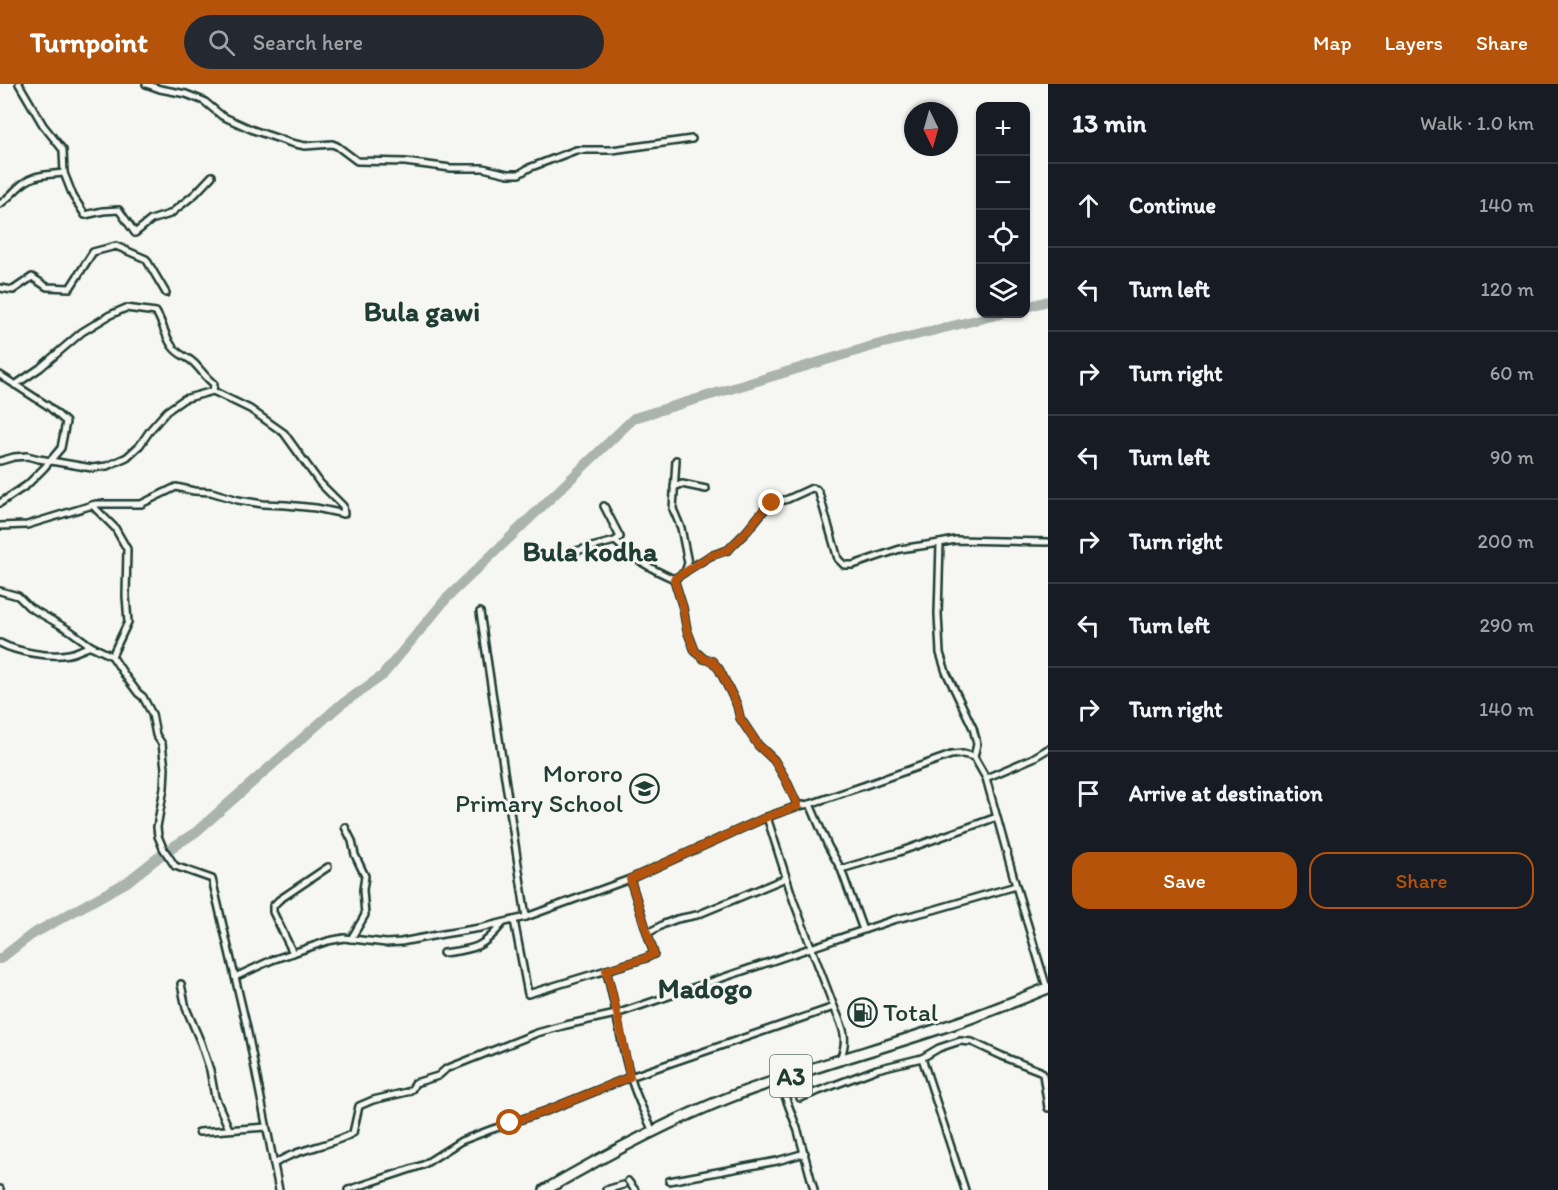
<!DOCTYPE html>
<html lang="en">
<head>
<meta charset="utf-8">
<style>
  body { margin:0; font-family:Itim,sans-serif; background:#242831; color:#f1f3f6 }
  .controls { position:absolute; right:18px; top:18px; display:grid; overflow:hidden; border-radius:12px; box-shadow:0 2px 4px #0004 }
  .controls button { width:54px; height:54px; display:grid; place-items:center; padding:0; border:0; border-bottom:2px solid #363941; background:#171b24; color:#f1f3f6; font:30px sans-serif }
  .compass { position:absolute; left:904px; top:18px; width:54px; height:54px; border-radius:50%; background:#171b24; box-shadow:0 2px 4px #0004; rotate:175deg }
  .stop { position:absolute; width:18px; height:18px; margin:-14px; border:4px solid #b45309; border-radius:50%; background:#fff }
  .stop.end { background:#b45309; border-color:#fff; box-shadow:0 2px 6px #0008 }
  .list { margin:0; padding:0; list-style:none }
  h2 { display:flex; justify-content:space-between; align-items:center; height:78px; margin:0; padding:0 24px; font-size:26px }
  h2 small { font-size:20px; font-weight:400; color:#9ea1a6 }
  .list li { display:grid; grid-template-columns:39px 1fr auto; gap:18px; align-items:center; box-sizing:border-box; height:84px; padding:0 24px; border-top:2px solid #363941 }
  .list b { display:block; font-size:22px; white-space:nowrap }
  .list em { font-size:20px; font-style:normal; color:#9ea1a6 }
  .actions { display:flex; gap:12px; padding:18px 24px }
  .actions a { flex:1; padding:14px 0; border:2px solid #b45309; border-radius:18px; text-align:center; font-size:21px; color:#b45309 }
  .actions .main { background:#b45309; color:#fff }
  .icon { flex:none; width:33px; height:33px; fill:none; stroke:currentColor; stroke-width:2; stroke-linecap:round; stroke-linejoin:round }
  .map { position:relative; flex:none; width:1048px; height:1106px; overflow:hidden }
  header { display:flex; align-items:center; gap:36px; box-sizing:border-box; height:84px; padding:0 30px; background:#b45309; color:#fff }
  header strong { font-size:28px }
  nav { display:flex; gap:33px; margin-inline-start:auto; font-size:21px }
  .search { width:420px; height:54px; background:#242831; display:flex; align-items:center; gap:15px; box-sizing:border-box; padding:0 21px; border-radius:33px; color:#9ea1a6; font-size:22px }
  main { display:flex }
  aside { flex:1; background:#171b24 }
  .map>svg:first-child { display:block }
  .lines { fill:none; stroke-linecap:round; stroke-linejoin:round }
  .river { stroke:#aab3ae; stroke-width:10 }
  .minor-casing { stroke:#1f3d34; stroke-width:10 }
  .trunk-casing { stroke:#1f3d34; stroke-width:14 }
  .minor { stroke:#f6f6f2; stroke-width:5 }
  .trunk { stroke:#f6f6f2; stroke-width:9 }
  .route { stroke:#b45309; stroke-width:8 }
  .labels { text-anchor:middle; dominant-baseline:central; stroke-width:6; stroke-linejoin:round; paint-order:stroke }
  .shield { fill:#f6f6f2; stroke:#60746d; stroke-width:1.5 }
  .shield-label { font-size:24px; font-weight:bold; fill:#1f3d34 }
  .poi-label { font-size:26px; fill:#1f3d34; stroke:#f6f6f2; text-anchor:end }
  .quarter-label { font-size:28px; font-weight:bold; fill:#1f3d34; stroke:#f6f6f2 }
</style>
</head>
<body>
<header>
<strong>Turnpoint</strong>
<div class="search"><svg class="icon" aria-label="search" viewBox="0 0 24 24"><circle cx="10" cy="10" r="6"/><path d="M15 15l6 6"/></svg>Search here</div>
<nav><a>Map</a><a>Layers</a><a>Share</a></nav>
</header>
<main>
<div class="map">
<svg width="1048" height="1106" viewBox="0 0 1048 1106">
  <rect width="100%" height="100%" fill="#f6f6f2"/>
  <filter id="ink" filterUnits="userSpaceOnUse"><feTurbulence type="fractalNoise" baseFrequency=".0167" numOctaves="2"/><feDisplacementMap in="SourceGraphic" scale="12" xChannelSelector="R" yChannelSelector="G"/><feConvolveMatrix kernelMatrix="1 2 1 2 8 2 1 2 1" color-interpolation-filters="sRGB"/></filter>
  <g filter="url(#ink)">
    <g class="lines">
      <!-- river -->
      <g class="river">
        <path d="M1026,223L1048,217"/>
        <path d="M0,875L31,851L127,798L165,768L196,748L339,622L382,592L446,515L634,334L876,261L1000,230"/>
      </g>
      <defs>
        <g id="minor">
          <path d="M19,0L43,41L63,66L64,89L73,112L85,131L103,127L119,126L135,149L151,136L170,130L195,110L212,92"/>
          <path d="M146,0L160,5L186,10L204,17L222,32L253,46L291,59L305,62L332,60L337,62L357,77L405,78L451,84H483L508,90H519L529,84L576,66H612L692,55"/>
          <path d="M0,120C12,112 21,97 35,93C44,90 55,90 64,89"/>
          <path d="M0,204L13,206L32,193L47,203L70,204L93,168L116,162L146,175L166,209"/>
          <path d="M0,291L48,322L66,338L61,364L44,384L27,401L0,419"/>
          <path d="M15,301L40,284L82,248L110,231L126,224L156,228C163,239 165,252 172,262C179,272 187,272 194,279C201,286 206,294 214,300L213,307"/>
          <path d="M676,376L673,425L681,444L688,479L685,488L674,495L683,524L687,546L695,567L704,575L712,577L719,585L737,621L740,634L758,661L774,676L786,696L798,722"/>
          <path d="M0,377L14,373L27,372L39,375L92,384L107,382L127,373L140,361L151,345L167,327L184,315L213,307L250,325L284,349L320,399L343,422L344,430L316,424L286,421L263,420L238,416L211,408L194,407L176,403L141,420H96L27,441L0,442"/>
          <path d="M674,403L682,400L706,405"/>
          <path d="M92,421L115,444L127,465L126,512L128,538L112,572"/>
          <path d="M604,422L620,453L615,457"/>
          <path d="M576,467L615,457C636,476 649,484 674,495"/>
          <path d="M686,487L710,472L728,466L747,447L769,420L788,415L812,404L816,405L819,409L838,475L844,481H853L900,465L940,459"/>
          <path d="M0,507L18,512L29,523L69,546L91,562"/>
          <path d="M480,528L526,833"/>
          <path d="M0,559C17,568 50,574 69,570C76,569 84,564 91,562L112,572L126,593L138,609L143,613L152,630L156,651L162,660L165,684L164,704L157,743L158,752L163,764L175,782L212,795L247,944L279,1106"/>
          <path d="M974,673L977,660L973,644L946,588L940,569L938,530L940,459L955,456L1048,458"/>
          <path d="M986,694L1033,674L1048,665"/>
          <path d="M810,720L828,762L841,785L863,846"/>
          <path d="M345,743L352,757L355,771L365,792L363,806L365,831L351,855"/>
          <path d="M841,785L899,768L997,733"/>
          <path d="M514,836L528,910L646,874L654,870L630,795"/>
          <path d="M648,849L664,840L677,835L697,831L786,794"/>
          <path d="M293,869L273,828V822L279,816L328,783"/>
          <path d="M443,869C474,865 482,865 503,839"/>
          <path d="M606,886C616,921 620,957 630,991C635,1011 645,1029 653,1048"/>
          <path d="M235,893L272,876L328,857L344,854L386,859L401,858L443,850L480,844L526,833L630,795L767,733L798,722L810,720L866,701L951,671L963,670L974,673L986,694L1016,802L1047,904"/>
          <path d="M181,900L186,924L201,959L210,986L215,1013L229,1045"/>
          <path d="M834,923C843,943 849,955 840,975"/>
          <path d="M922,974L965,1106"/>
          <path d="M779,996L798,1047L814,1106"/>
          <path d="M800,1014L877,985L922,974L939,964L960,957L972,958L1002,972L1040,987L1043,990L1048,1024"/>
          <path d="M199,1048L266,1043"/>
          <path d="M274,1080C298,1064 328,1063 353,1049L359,1022L373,1016L407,1008L412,1005L415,999L438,992L446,985L537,949L566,941L616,930L893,836L933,826L1016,802"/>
          <path d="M628,1097L635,1106"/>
          <path d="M669,1097L777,1077L805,1069"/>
          <path d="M0,1105V1106"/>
          <path d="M348,1106L423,1081L461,1057L490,1046L546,1027L630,993L834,923L794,818L767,733"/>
          <path d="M606,1106L623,1101"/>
        </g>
        <path id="trunk" d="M545,1106C605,1071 668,1037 733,1012C801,986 872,967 941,944C977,933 1013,918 1048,904"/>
      </defs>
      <!-- minor casing -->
      <use href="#minor" class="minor-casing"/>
      <!-- trunk casing -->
      <use href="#trunk" class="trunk-casing"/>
      <!-- minor -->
      <use href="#minor" class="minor"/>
      <!-- trunk -->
      <use href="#trunk" class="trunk"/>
    </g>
  </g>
  <g class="lines" filter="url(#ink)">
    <!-- route -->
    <path class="route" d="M510,1039L546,1027L630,993C622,957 617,921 606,886L646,874L654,870L630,795L767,733L798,722L786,696L774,676L758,661L740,634L737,621L719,585L712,577L704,575L695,567L687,546L683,524L674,495L710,472L728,466L747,447L766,423L772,419"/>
  </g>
  <!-- icons -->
  <defs>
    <symbol id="school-ring" viewBox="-11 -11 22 22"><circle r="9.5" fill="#f6f6f2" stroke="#1f3d34" stroke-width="1.5"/><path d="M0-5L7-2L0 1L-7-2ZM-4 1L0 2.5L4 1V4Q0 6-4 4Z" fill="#1f3d34"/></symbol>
    <symbol id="fuel-ring" viewBox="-11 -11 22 22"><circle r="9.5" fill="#f6f6f2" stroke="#1f3d34" stroke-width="1.5"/><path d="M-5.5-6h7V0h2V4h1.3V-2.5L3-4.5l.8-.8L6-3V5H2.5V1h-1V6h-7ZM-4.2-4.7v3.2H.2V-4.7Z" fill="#1f3d34"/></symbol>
  </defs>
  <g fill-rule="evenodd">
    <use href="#school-ring" x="628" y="688" width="33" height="33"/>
    <use href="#fuel-ring" x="846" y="912" width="33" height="33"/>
  </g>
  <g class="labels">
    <!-- shield labels -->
    <rect class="shield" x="770" y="971" width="42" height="42" rx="4.5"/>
    <g class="shield-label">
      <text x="791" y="992">A3</text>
    </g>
    <!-- poi labels -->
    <g class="poi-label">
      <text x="623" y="689">Mororo<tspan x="623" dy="30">Primary School</tspan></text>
      <text x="883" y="928" text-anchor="start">Total</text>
    </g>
    <!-- quarter labels -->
    <g class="quarter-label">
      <text x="422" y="227">Bula gawi</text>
      <text x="590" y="467">Bula kodha</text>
      <text x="705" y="904">Madogo</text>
    </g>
  </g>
</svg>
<div class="controls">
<button>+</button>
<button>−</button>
<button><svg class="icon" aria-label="locate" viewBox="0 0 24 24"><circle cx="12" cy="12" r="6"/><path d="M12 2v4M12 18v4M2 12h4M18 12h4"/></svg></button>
<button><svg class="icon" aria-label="layers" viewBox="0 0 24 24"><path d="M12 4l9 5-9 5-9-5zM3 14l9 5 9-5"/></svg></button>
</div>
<svg class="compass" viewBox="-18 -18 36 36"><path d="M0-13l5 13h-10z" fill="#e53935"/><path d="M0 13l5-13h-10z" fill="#9ea1a6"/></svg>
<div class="stop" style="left:510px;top:1039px"></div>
<div class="stop end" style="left:772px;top:419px"></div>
</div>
<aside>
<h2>13 min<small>Walk · 1.0 km</small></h2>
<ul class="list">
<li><svg class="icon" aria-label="ahead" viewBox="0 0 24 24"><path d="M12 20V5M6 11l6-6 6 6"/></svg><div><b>Continue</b></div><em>140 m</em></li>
<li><svg class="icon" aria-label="left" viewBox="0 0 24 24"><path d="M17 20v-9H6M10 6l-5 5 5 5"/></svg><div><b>Turn left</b></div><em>120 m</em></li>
<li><svg class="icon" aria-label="right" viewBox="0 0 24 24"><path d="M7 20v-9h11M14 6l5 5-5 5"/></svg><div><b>Turn right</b></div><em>60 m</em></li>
<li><svg class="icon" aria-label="left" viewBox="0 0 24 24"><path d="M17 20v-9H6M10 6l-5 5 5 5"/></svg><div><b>Turn left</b></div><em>90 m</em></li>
<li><svg class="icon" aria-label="right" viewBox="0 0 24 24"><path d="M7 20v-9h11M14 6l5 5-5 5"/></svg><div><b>Turn right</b></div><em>200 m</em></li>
<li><svg class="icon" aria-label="left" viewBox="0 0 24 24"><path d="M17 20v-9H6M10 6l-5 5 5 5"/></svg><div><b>Turn left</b></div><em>290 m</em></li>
<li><svg class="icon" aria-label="right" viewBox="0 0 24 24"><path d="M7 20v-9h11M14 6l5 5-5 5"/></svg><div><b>Turn right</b></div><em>140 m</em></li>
<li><svg class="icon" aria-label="arrive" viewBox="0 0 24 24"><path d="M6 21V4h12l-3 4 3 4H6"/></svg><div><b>Arrive at destination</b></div></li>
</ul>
<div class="actions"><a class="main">Save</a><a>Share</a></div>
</aside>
</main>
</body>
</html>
